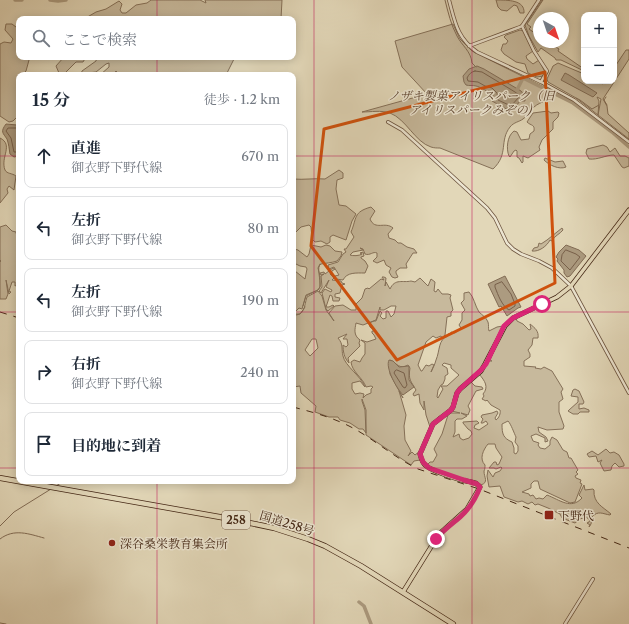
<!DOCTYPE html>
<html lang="ja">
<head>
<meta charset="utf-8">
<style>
  body { margin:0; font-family:"Libre Caslon Text","Noto Serif JP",serif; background:#f2f2f3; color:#1f2937 }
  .controls { position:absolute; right:12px; top:12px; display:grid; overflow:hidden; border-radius:8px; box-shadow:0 2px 10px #0003 }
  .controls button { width:36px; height:36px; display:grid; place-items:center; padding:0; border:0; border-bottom:1px solid #e0e1e3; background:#fff; color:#1f2937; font:20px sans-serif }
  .compass { position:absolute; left:533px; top:12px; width:36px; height:36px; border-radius:50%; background:#fff; box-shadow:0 2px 10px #0003; rotate:140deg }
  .stop { position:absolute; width:12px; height:12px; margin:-9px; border:3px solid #db2777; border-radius:50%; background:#fff }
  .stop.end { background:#db2777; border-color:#fff; box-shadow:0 1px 4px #0008 }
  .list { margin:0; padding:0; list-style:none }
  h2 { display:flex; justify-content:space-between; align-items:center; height:52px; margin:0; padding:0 16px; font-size:17px }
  h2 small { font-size:13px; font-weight:400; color:#747a83 }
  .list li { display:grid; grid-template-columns:26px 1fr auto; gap:12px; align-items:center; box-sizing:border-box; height:64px; margin:0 8px 8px; padding:0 8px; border:1px solid #e0e1e3; border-radius:8px }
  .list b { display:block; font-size:15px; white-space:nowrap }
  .list p { margin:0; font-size:13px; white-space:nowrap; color:#747a83 }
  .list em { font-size:13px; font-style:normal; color:#747a83 }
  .icon { flex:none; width:22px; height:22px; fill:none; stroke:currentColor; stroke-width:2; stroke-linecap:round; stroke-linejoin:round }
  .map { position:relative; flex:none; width:629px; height:624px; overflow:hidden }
  .search { position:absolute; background:#fff; box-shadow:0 2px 10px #0003; left:16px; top:16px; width:280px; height:44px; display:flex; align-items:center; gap:10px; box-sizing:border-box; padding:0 14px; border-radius:8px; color:#747a83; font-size:15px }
  .panel { position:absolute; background:#fff; box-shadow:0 2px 10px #0003; left:16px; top:72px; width:280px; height:412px; border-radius:8px }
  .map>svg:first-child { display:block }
  .green { fill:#c7b99c; stroke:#857058; fill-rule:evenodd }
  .water { fill:#ac9b80; stroke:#826c55 }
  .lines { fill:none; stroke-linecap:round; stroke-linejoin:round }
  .shore { stroke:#78604a; stroke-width:1 }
  .stream { stroke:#826c55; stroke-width:1 }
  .river { stroke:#ac9b80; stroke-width:3.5 }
  .minor-casing { stroke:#6b523d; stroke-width:4 }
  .major-casing { stroke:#432614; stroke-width:5 }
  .highway-casing { stroke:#432614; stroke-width:6 }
  .minor { stroke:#ece5d1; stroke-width:2.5 }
  .major { stroke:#e2d7b8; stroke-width:3.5 }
  .highway { stroke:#e2d7b8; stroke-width:4.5 }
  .rail { stroke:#432614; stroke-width:1; stroke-dasharray:7 7; stroke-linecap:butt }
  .route { stroke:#db2777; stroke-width:5 }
  .marked { fill:none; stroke:#cf510d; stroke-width:3; stroke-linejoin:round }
  .grid { fill:none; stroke:#c2185b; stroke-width:1; stroke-opacity:0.55 }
  .poi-dot { fill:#8f2418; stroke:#ece5d1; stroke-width:1.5 }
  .labels { text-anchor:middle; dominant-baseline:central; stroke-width:3; stroke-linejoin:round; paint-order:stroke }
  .shield { fill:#ece5d1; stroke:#765f4d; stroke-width:1 }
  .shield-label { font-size:11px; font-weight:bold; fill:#432614 }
  .park-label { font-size:12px; font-style:italic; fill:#5d432f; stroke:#ece5d1 }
  .poi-label { font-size:12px; fill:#432614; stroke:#ece5d1; text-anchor:start }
  .street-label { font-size:12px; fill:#432614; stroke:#ece5d1 }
</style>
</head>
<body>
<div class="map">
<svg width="629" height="624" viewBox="0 0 629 624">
  <rect width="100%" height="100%" fill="#e2d7b8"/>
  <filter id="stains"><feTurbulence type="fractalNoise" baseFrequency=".005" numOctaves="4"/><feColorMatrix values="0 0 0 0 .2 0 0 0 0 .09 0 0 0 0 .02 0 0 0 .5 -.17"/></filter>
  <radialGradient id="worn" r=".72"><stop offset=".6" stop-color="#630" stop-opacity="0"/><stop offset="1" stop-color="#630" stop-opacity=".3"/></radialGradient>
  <!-- green -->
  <g class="green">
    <path d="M151,0H200L206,3L205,0H282L281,19H84L96,12L106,9L119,1L122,4L120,10L122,13H126L136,5L147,3Z"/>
    <path d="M496,0C508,0 525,0 524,13H520L517,6L514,5L507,11L501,10L498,7Z"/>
    <path d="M542,0H543L527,24L531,27L529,29L539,36V42H548L559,49L558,51L584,69V71L561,60H556L555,58L541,48L538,52L529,36L525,25Z"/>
    <path d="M6,24H12L16,27L19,26V57H27L29,60L26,71L23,74L21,73L18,75L19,115L13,121L9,122L0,116V44L4,42L11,43L13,39L5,30Z"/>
    <path d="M453,24L460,39L472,51L554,92C548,102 541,101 534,107C530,110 528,116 523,119C519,122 514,122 510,127C499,141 509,154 493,169L440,148C437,148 434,148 431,147C415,142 406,119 390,113C381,110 371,112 362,112L427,94L402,67L395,41Z"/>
    <path d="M520,30L524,31L533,51L526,56L527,59L533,64L539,60L545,72L543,76L537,77L528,73L525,64L516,62L504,54L501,50L503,44H506L508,41L504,37L506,35Z"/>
    <path d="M626,50H629V59L603,99L607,106L608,114L629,133V139L598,115L601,99L597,97L599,101L598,115L576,98L548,82L547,79L553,66L558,63L584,74V81H598L603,84L605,81H614V68Z"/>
    <path d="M64,57H86L83,62H76L63,75H57L59,73L56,66Z"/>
    <path d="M97,57H235L226,75H118L119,74L116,71L112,75H100L109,67V63L106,64L96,72L88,73L86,75H81L82,71L96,61Z"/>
    <path d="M548,111L551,113L558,112L559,113L558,117L553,122V129L542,140L539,147L540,150L528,158L523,156V162L522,163L519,158L517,157V151L516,150L514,151L510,157L509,156C506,149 507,136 514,131L517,132L521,140L529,139L530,134L534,131C535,124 531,126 527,122L533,113Z"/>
    <path d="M0,138C14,145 0,157 5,170C7,174 12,173 16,176L14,190L9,186L7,189L8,193L0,203Z"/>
    <path d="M603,145L607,147L610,152L615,148L620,156H625L629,158V166L624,168L622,167L614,155C606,155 598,160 589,159L586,153L587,149Z"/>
    <path d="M545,158L555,162L563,161L566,167C559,170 549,165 544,160Z"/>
    <path d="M339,170L343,173V178L337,180L336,189L339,205L346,206L356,214L352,221L346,240L333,235L330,237V242L327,244L321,241L315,242L312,239L311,227L309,225L301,227L295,233V236L293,238V179C304,180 314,178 325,179Z"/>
    <path d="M371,207L375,211L370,219C375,231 385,221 393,228L388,234L389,238L395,240L398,243H401L407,247L414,249L417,253H413L406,264L407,268H400L396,271V273L398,277L395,278L392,277L389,272L391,268L386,265L384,260L377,263L373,261L377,257V253C373,251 370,256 365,254L363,249L360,248L363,250L353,252L350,255C353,256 359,256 362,254L360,253L363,252L364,256L361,257V258L365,261L368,266L365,273C356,273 347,272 343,280L336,279L335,276L339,275L334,267L329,269L328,265L338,262L343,254L346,252L344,249H346L354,237L351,232C357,218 353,212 371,207Z"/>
    <path d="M6,225L12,231L16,232L17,237L19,240V284L15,286V282H12L9,291L11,292L9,294L6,280L8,294L6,299H0V262L1,261L0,260V227Z"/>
    <path d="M562,228L563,230C560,234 554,236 552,241L550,240C547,246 539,252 532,251L534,248L538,247L539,243L541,244L547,240Z"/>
    <path d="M311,245L321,247L326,245L330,246L335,251L342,252L341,256L337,261C331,263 326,263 321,264C316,266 321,280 320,287L318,290L306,295L302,309L299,308L294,313H293V272L295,271L305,279L307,269L306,267L300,266L294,263L293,259L294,249L298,250L307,257L309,254Z"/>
    <path d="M333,268L335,269L332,271L330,274L334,278L332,280L341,281L342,283L345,284L342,285L340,293L335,294V297L340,298L339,301H333L332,296L330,295L326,307H329L333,305L334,306L328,311L326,309L322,293L325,289L331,292L332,290L326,287L329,280L321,293L319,291L322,287L321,276L324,274L321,275L320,273L324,272L325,274Z"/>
    <path d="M382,277H384L386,278L385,286L386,282L390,289C395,278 403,283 411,281L415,282L420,278L428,286L431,279L435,282L434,291L436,292L438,289L442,294H448L451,295L450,298L453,310L451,312V316L447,317L445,335L442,338L441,336L436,338L433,336L426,342L418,365L421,371H422L426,365L429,366L432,364L434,365L431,372C433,368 435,364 436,360C440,351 438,339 448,336V334H451V332L455,333L461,328L459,325L462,320V313L465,310L461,303L464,300V293L469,292C474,297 475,306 479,312C482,315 486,317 488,322C489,325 488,328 489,331L497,327L503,326L490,355L482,367L460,387L451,408L446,413L438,417L430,427L426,415L424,401V410L420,403L419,394L414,396L413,394L416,390C411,381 408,380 410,368L408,365C399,370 397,363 390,360V374L403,398L399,391L406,415L404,426L405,440L411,451L408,456L412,452L415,455L420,451V460L414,461L411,465L366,435V410L362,399V401L365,410L366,433L363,429H359L350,423L340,420L338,417H329L315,412L316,406L301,393L300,386L293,387V315C305,316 304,306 307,297L318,291L322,296L326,310L334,321L329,313L335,306L343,305L351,310H356V304L362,298L365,289L368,288L369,289L381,279L384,280ZM391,306H396L394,314L391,317L388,311H386V318L383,319L380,316L382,313L380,311L376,321H374L369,323L370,327L375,331H372V333L374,335L376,339L367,342L361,340L365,343V354L362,358L360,362L354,360L351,362C352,372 363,378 366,387L371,386L373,387L371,389V393L366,395L363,398L364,394L360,393L355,394L352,389V383L360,381L365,387C361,376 345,366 343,356C341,349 344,345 338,338L347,334L343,339H347L348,345L346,347L343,345C343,351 344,358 349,363L348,358L360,346L359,343L360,340C353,335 355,329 356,323L363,325L376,320L380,307V310H384ZM312,339H316L318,348L310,356L305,350ZM444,363L451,365V368L459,375L447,386H441L443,389L438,398L437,397L438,390L441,385L443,384L445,379V376L448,374L447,368L442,365Z"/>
    <path d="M516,318L517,321L523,324L529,330L531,329L530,324C535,328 539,331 538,338H533L532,345L528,350L530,354V357L524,361V366L536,367L535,368L541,369L544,367L552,371L563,389L561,392L563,399L559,402V412L564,426L563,429L547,430L538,427L539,432L546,437L548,441L545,442V438L536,434L531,436L533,441L539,443L538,445L540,448L545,449L550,445V441L552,437L557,440L563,450L567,452L569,458H571L578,470L576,472L578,474L575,476L576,478L581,480L580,483L582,484L575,502L570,503L540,489L538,481H534L531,484V488L522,492L529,494L530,496L533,495L536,499L539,498L543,499L547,495C560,500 571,510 582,498L579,495L584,485L585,490L593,489L594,490C593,503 603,507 611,514L610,515C603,514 598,510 592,517L591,524L589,527L590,525L587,523L589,522L590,520L586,517L580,519L575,523L562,518L560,514L548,508L538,504L535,505L532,502L528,504L522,501L518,502L504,497L500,486L489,487L487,476L488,470L493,477L495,473L500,471L502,468L501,467L496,469L494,468H489L494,462H496L497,465L499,464L502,457L496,448L495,444H488C483,450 479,459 485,465C485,467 485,469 484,471C484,478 489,482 481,485L477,481L464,479L431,468L427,465L430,462H433L437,455L434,449L442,434L448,415L451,413H460L452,411L458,393L470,381L475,386L482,387L483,389L476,391L468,406L470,410L468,415L461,413L467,416L462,419H457L455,421V432L453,437L459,434L460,438L463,440L469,438L472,434L471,431L468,429L463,423V422L477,421L479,423L475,425L474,428L479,430L488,424L486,421L483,423H481L483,419L481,417L482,415L492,413L497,411L498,413L495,418L496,420C499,418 501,413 500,410L491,405L487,400L486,401L482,399L484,396L483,394C489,387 485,381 479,374L489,361H492L490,360C497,345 502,328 516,318ZM508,421C511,424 514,433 516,437L515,442L518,446V451L516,454L514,453V448L512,442C503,438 502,434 502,424Z"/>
    <path d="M575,389L579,391L584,402L583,404H579V409L584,408L589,410V412H580L578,414H573L568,411L569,410L578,402V397L571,396L573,390Z"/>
    <path d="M606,449L610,453L614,452L619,455L624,464V466L619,467L615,463L612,466L611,470L604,471L600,463L602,460L598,462L596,456L589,457L587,454L592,451L598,455Z"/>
  </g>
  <!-- water -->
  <g class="water">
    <path d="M477,66L484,69L521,91L525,96V101H520L513,110H508L492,101L493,95C491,93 478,86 476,86C473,85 469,86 466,85L464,82L463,76L469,69Z"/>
    <path d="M565,73L569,75L597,93L593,97L561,80Z"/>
    <path d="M19,123V156L14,157L10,154C9,148 9,145 7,139C3,133 0,132 6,124L17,125Z"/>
    <path d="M566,245L579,250L586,256L570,276L567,277L564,273V270L557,261L558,259L556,257L559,252Z"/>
    <path d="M505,276L521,307L518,308L507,316L501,306L499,307L488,284Z"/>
    <path d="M389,360L393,361L399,367L409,366V380L414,387L403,395C397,389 385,368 389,360Z"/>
  </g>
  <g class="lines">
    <!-- shore -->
    <g class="shore">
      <path d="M475,71L482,72L515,92L519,95V97L511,106L498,100L497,93L492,88L485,86L478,82L468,81L467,78C469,74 471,72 475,71Z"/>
      <path d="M19,128H8L6,131L11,138L14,152H19"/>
      <path d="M566,250L576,254L580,257L570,270L561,261L562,255Z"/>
      <path d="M502,282L511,294L515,304V306L509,310C502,306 498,295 495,287V285Z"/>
      <path d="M397,370L404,373L407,385L405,388L403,387L394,373L395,371Z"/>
    </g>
    <!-- stream -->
    <g class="stream">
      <path d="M445,0C448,12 451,25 457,36C462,46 471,51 472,63L476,67"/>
      <path d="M606,97L604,100L607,105"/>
      <path d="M576,98L580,100L592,109L599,105"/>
      <path d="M303,306L306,296L318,290L320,287V276L318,268L320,264"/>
      <path d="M293,314H300L305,307"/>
      <path d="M56,486L64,481"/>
      <path d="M0,526L14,512L51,489"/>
      <path d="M0,539C14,528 29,534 44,538"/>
      <path d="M0,623L6,624"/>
    </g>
    <!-- river -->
    <g class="river">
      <path d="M15,0H22"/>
      <path d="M50,0L58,1L66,0"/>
      <path d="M517,90L523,78L573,103L612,132L629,147"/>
      <path d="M359,602L364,606L371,624"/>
    </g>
    <defs>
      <g id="minor">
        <path d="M449,0C455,22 457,38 477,52L541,82L574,100L629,142"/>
        <path d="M522,26L534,51L547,71L541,82"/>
        <path d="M469,46L520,27L522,26L539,0"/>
        <path d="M388,122L402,130L487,208L495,218L507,243L513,249L521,254L539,261L552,268L571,286L629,393"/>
        <path d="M565,624L593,579"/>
      </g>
      <path id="major" d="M403,592L439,534L467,509L480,487C477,482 471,482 466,481C457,479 431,471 425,465C422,462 421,458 420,454L433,424L451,410L453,407L457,393L460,389L481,371L485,364L505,326L513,318L557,297L571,286L629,210"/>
      <path id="highway" d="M0,478L231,519L274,528L308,539L325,546L361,566L453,624"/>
    </defs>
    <!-- minor casing -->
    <use href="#minor" class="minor-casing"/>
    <!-- major casing -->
    <use href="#major" class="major-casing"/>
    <!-- highway casing -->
    <use href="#highway" class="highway-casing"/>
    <!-- minor -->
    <use href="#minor" class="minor"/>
    <!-- major -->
    <use href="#major" class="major"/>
    <!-- highway -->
    <use href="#highway" class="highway"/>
    <!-- rail -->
    <g class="rail">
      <path d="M0,312L19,318"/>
      <path d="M293,407C312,412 331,417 349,426C373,438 393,457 418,469L479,489L629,548"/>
    </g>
  </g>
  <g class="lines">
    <!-- route -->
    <path class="route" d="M436,539C443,530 452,524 460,517C469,509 476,498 480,487L477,484L464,480L429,468L423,462L420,454L433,424L451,410L453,407L457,393L460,389L481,370L486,364L504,326L513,318L542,304"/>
  </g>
  <!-- marked area -->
  <path class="marked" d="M545,72L555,283L397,360L311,246L324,129Z"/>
  <!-- grid -->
  <path class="grid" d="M157,0V19M314,0V624M472,0V624M157,57V75M0,156H19M293,156H629M0,312H19M293,312H629M0,468H19M293,468H629M157,481V624"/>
  <!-- markers -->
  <g class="poi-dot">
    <rect x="544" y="510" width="10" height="10" rx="2"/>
    <circle cx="112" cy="543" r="4"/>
  </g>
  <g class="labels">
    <!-- shield labels -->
    <rect class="shield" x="222" y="511" width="28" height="18" rx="3"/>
    <g class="shield-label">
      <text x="236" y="520">258</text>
    </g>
    <!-- park labels -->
    <g class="park-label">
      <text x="471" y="95">ノザキ製菓アイリスパーク（旧<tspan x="471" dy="14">アイリスパークみぞの)</tspan></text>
    </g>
    <!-- poi labels -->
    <g class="poi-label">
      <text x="558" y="515">下野代</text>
      <text x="120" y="543">深谷桑栄教育集会所</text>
    </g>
    <!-- street labels -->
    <g class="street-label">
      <text transform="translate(287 523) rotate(17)">国道258号</text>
    </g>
  </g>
  <rect width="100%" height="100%" filter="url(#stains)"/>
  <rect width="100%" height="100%" fill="url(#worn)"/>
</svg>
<div class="controls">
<button>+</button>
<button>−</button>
</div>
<svg class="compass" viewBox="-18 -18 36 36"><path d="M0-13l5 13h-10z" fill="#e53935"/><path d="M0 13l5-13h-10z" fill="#747a83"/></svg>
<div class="stop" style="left:542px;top:304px"></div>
<div class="stop end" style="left:436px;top:539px"></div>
<div class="search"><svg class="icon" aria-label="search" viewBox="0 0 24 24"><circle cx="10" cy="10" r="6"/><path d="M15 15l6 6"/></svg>ここで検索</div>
<section class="panel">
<h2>15 分<small>徒歩 · 1.2 km</small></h2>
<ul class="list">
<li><svg class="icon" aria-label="ahead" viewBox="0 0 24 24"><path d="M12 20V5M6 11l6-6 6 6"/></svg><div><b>直進</b><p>御衣野下野代線</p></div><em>670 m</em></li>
<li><svg class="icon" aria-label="left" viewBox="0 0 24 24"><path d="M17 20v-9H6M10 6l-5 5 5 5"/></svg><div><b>左折</b><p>御衣野下野代線</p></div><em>80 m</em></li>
<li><svg class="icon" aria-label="left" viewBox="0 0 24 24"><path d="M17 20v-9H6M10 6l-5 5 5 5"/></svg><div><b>左折</b><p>御衣野下野代線</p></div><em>190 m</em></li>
<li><svg class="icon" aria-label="right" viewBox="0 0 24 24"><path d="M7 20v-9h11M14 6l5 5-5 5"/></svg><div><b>右折</b><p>御衣野下野代線</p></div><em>240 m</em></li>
<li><svg class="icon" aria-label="arrive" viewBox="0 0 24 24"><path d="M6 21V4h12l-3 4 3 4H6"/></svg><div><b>目的地に到着</b></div></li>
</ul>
</section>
</div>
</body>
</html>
